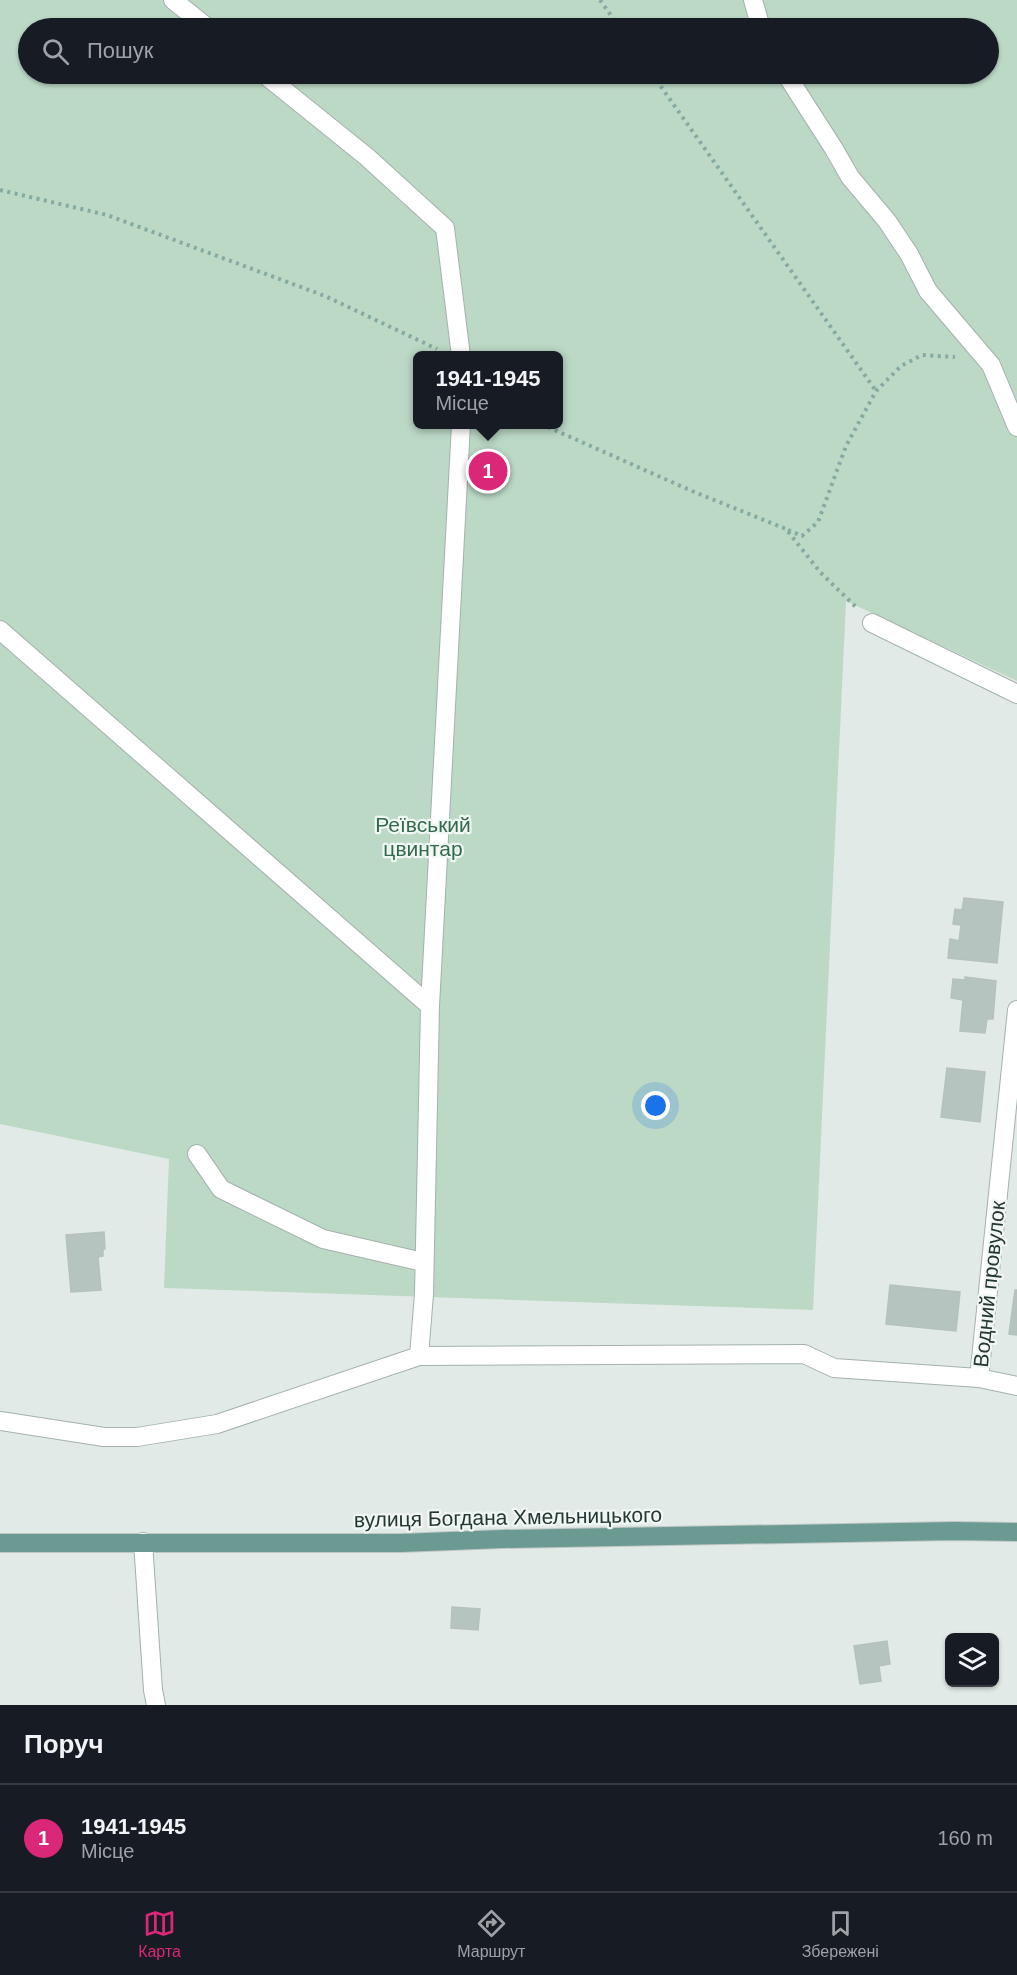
<!DOCTYPE html>
<html lang="uk">
<head>
<meta charset="utf-8">
<style>
  body { margin:0; font-family:Arial,sans-serif; background:#242831; color:#f1f3f6 }
  .controls { position:absolute; right:18px; bottom:18px; display:grid; overflow:hidden; border-radius:9px; box-shadow:0 2px 4px #0004 }
  .controls button { width:54px; height:54px; display:grid; place-items:center; padding:0; border:0; border-bottom:2px solid #363941; background:#171b24; color:#f1f3f6; font:30px sans-serif }
  .you { position:absolute; left:656px; top:1106px; width:21px; height:21px; margin:-15px; border:4px solid #fff; border-radius:50%; background:#1a73e8; box-shadow:0 0 0 9px #1a73e833 }
  .badge { display:grid; place-items:center; width:39px; height:39px; border-radius:50%; background:#db2777; color:#fff; font-size:20px; font-weight:700 }
  .pin { position:absolute; translate:-50% -50%; border:3px solid #fff; box-shadow:0 2px 6px #0006 }
  .popup { position:absolute; left:413px; top:351px; width:150px; height:78px; box-sizing:border-box; display:grid; place-content:center; border-radius:9px; background:#171b24; filter:drop-shadow(0 2px 4px #0005); font-size:20px; white-space:nowrap; color:#9ea1a6 }
  .popup b { font-size:22px; color:#f1f3f6 }
  .popup::after { content:''; position:absolute; left:50%; top:100%; margin-left:-12px; border:12px solid transparent; border-top-color:#171b24 }
  .list { margin:0; padding:0; list-style:none }
  h2 { display:flex; justify-content:space-between; align-items:center; height:78px; margin:0; padding:0 24px; font-size:26px }
  h2 small { font-size:20px; font-weight:400; color:#9ea1a6 }
  .list li { display:grid; grid-template-columns:39px 1fr auto; gap:18px; align-items:center; box-sizing:border-box; height:108px; padding:0 24px; border-top:2px solid #363941 }
  .list b { display:block; font-size:22px; white-space:nowrap }
  .list p { margin:0; font-size:20px; white-space:nowrap; color:#9ea1a6 }
  .list em { font-size:20px; font-style:normal; color:#9ea1a6 }
  .icon { flex:none; width:33px; height:33px; fill:none; stroke:currentColor; stroke-width:2; stroke-linecap:round; stroke-linejoin:round }
  .map { position:relative; flex:none; width:1017px; height:1705px; overflow:hidden }
  .search { position:absolute; background:#171b24; box-shadow:0 2px 4px #0004; left:18px; right:18px; top:18px; height:66px; display:flex; align-items:center; gap:15px; box-sizing:border-box; padding:0 21px; border-radius:33px; color:#9ea1a6; font-size:22px }
  .sheet { height:186px; background:#171b24 }
  nav { display:flex; justify-content:space-around; align-items:center; box-sizing:border-box; height:84px; border-top:2px solid #363941; background:#171b24; font-size:16px; color:#9ea1a6 }
  nav a { display:grid; justify-items:center; gap:3px }
  nav .on { color:#db2777 }
  .map>svg:first-child { display:block }
  .green { fill:#bcd9c6; fill-rule:evenodd }
  .building { fill:#b6c4bf; stroke:#b4c2bd; stroke-width:1.5 }
  .lines { fill:none; stroke-linecap:round; stroke-linejoin:round }
  .minor-casing { stroke:#a4b1ad; stroke-width:20 }
  .major-casing { stroke:#c1c7c6; stroke-width:20 }
  .path { stroke:#84aaa1; stroke-width:4; stroke-dasharray:3 4.5; stroke-linecap:butt }
  .minor { stroke:#fff; stroke-width:18 }
  .major { stroke:#6a9a92; stroke-width:18 }
  .labels { text-anchor:middle; dominant-baseline:central; stroke-width:4.5; stroke-linejoin:round; paint-order:stroke }
  .park-label { font-size:21px; fill:#326a4c; stroke:#f1f7f4 }
  .street-label { font-size:21px; fill:#233834; stroke:#f1f7f4 }
</style>
</head>
<body>
<div class="map">
<svg width="1017" height="1705" viewBox="0 0 1017 1705">
  <rect width="100%" height="100%" fill="#e1eae6"/>
  <!-- green -->
  <path class="green" d="M0,0H1017V681L846,601L813,1310L164,1288L169,1159L0,1124ZM28,28H988V74H28ZM418,356H558V424H418Z"/>
  <!-- building -->
  <g class="building">
    <path d="M964,898L1003,902L997,963L948,958L950,939L959,941L961,925L953,924L955,909L962,910Z"/>
    <path d="M965,977L996,981L993,1019H987L985,1033L960,1031L963,1000L951,998L953,979L965,980Z"/>
    <path d="M947,1068L985,1072L980,1122L941,1117Z"/>
    <path d="M104,1232L105,1249H103V1256L98,1257L101,1290L71,1292L66,1235Z"/>
    <path d="M890,1285L960,1292L956,1331L886,1324Z"/>
    <path d="M1015,1290H1017V1335L1009,1334Z"/>
    <path d="M452,1607L480,1609L478,1630L451,1628Z"/>
    <path d="M887,1641L890,1664L879,1666L881,1681L860,1684L854,1646Z"/>
  </g>
  <g class="lines">
    <defs>
      <g id="minor">
        <path d="M173,0L208,28"/>
        <path d="M753,0L761,28"/>
        <path d="M264,74L367,157L445,228L461,356"/>
        <path d="M786,74L834,149L850,177L887,221L909,254L928,291L991,365L1017,427"/>
        <path d="M872,623L1017,694"/>
        <path d="M0,630L430,1006"/>
        <path d="M197,1154L221,1189L323,1239L423,1262"/>
        <path d="M419,1356L424,1294L430,1006L461,424"/>
        <path d="M979,1378L1017,1010"/>
        <path d="M0,1421L104,1437H137L217,1424L419,1356L804,1354L834,1368L979,1378L1017,1386"/>
        <path d="M143,1542L153,1690L156,1705"/>
      </g>
      <path id="major" d="M0,1543H401L502,1539L955,1531L1017,1532"/>
    </defs>
    <!-- minor casing -->
    <use href="#minor" class="minor-casing"/>
    <!-- major casing -->
    <use href="#major" class="major-casing"/>
    <!-- path -->
    <g class="path">
      <path d="M600,0L620,28"/>
      <path d="M652,74L876,391"/>
      <path d="M0,190L107,215L325,296L437,349"/>
      <path d="M541,424L692,491L786,529L820,572L857,608"/>
      <path d="M788,530L802,536L818,522L846,446L876,391L901,366L922,355L955,357"/>
    </g>
    <!-- minor -->
    <use href="#minor" class="minor"/>
    <!-- major -->
    <use href="#major" class="major"/>
  </g>
  <g class="labels">
    <!-- park labels -->
    <g class="park-label">
      <text x="423" y="824">Реївський<tspan x="423" dy="24">цвинтар</tspan></text>
    </g>
    <!-- street labels -->
    <g class="street-label">
      <text transform="translate(989 1284) rotate(-84)">Водний провулок</text>
      <text transform="translate(508 1517) rotate(-1)">вулиця Богдана Хмельницького</text>
    </g>
  </g>
</svg>
<div class="controls">
<button><svg class="icon" aria-label="layers" viewBox="0 0 24 24"><path d="M12 4l9 5-9 5-9-5zM3 14l9 5 9-5"/></svg></button>
</div>
<div class="you"></div>
<div class="pin badge" style="left:488px;top:471px">1</div>
<div class="popup"><b>1941-1945</b>Місце</div>
<div class="search"><svg class="icon" aria-label="search" viewBox="0 0 24 24"><circle cx="10" cy="10" r="6"/><path d="M15 15l6 6"/></svg>Пошук</div>
</div>
<section class="sheet">
<h2>Поруч<small></small></h2>
<ul class="list">
<li><span class="badge">1</span><div><b>1941-1945</b><p>Місце</p></div><em>160 m</em></li>
</ul>
</section>
<nav>
<a class="on"><svg class="icon" aria-label="map" viewBox="0 0 24 24"><path d="M3 6l6-2 6 2 6-2v14l-6 2-6-2-6 2zM9 4v14M15 6v14"/></svg>Карта</a>
<a><svg class="icon" aria-label="directions" viewBox="0 0 24 24"><path d="M12 3l9 9-9 9-9-9zM9 14v-3h6M13 9l2 2-2 2"/></svg>Маршрут</a>
<a><svg class="icon" aria-label="saved" viewBox="0 0 24 24"><path d="M7 4h10v16l-5-4-5 4z"/></svg>Збережені</a>
</nav>
</body>
</html>
